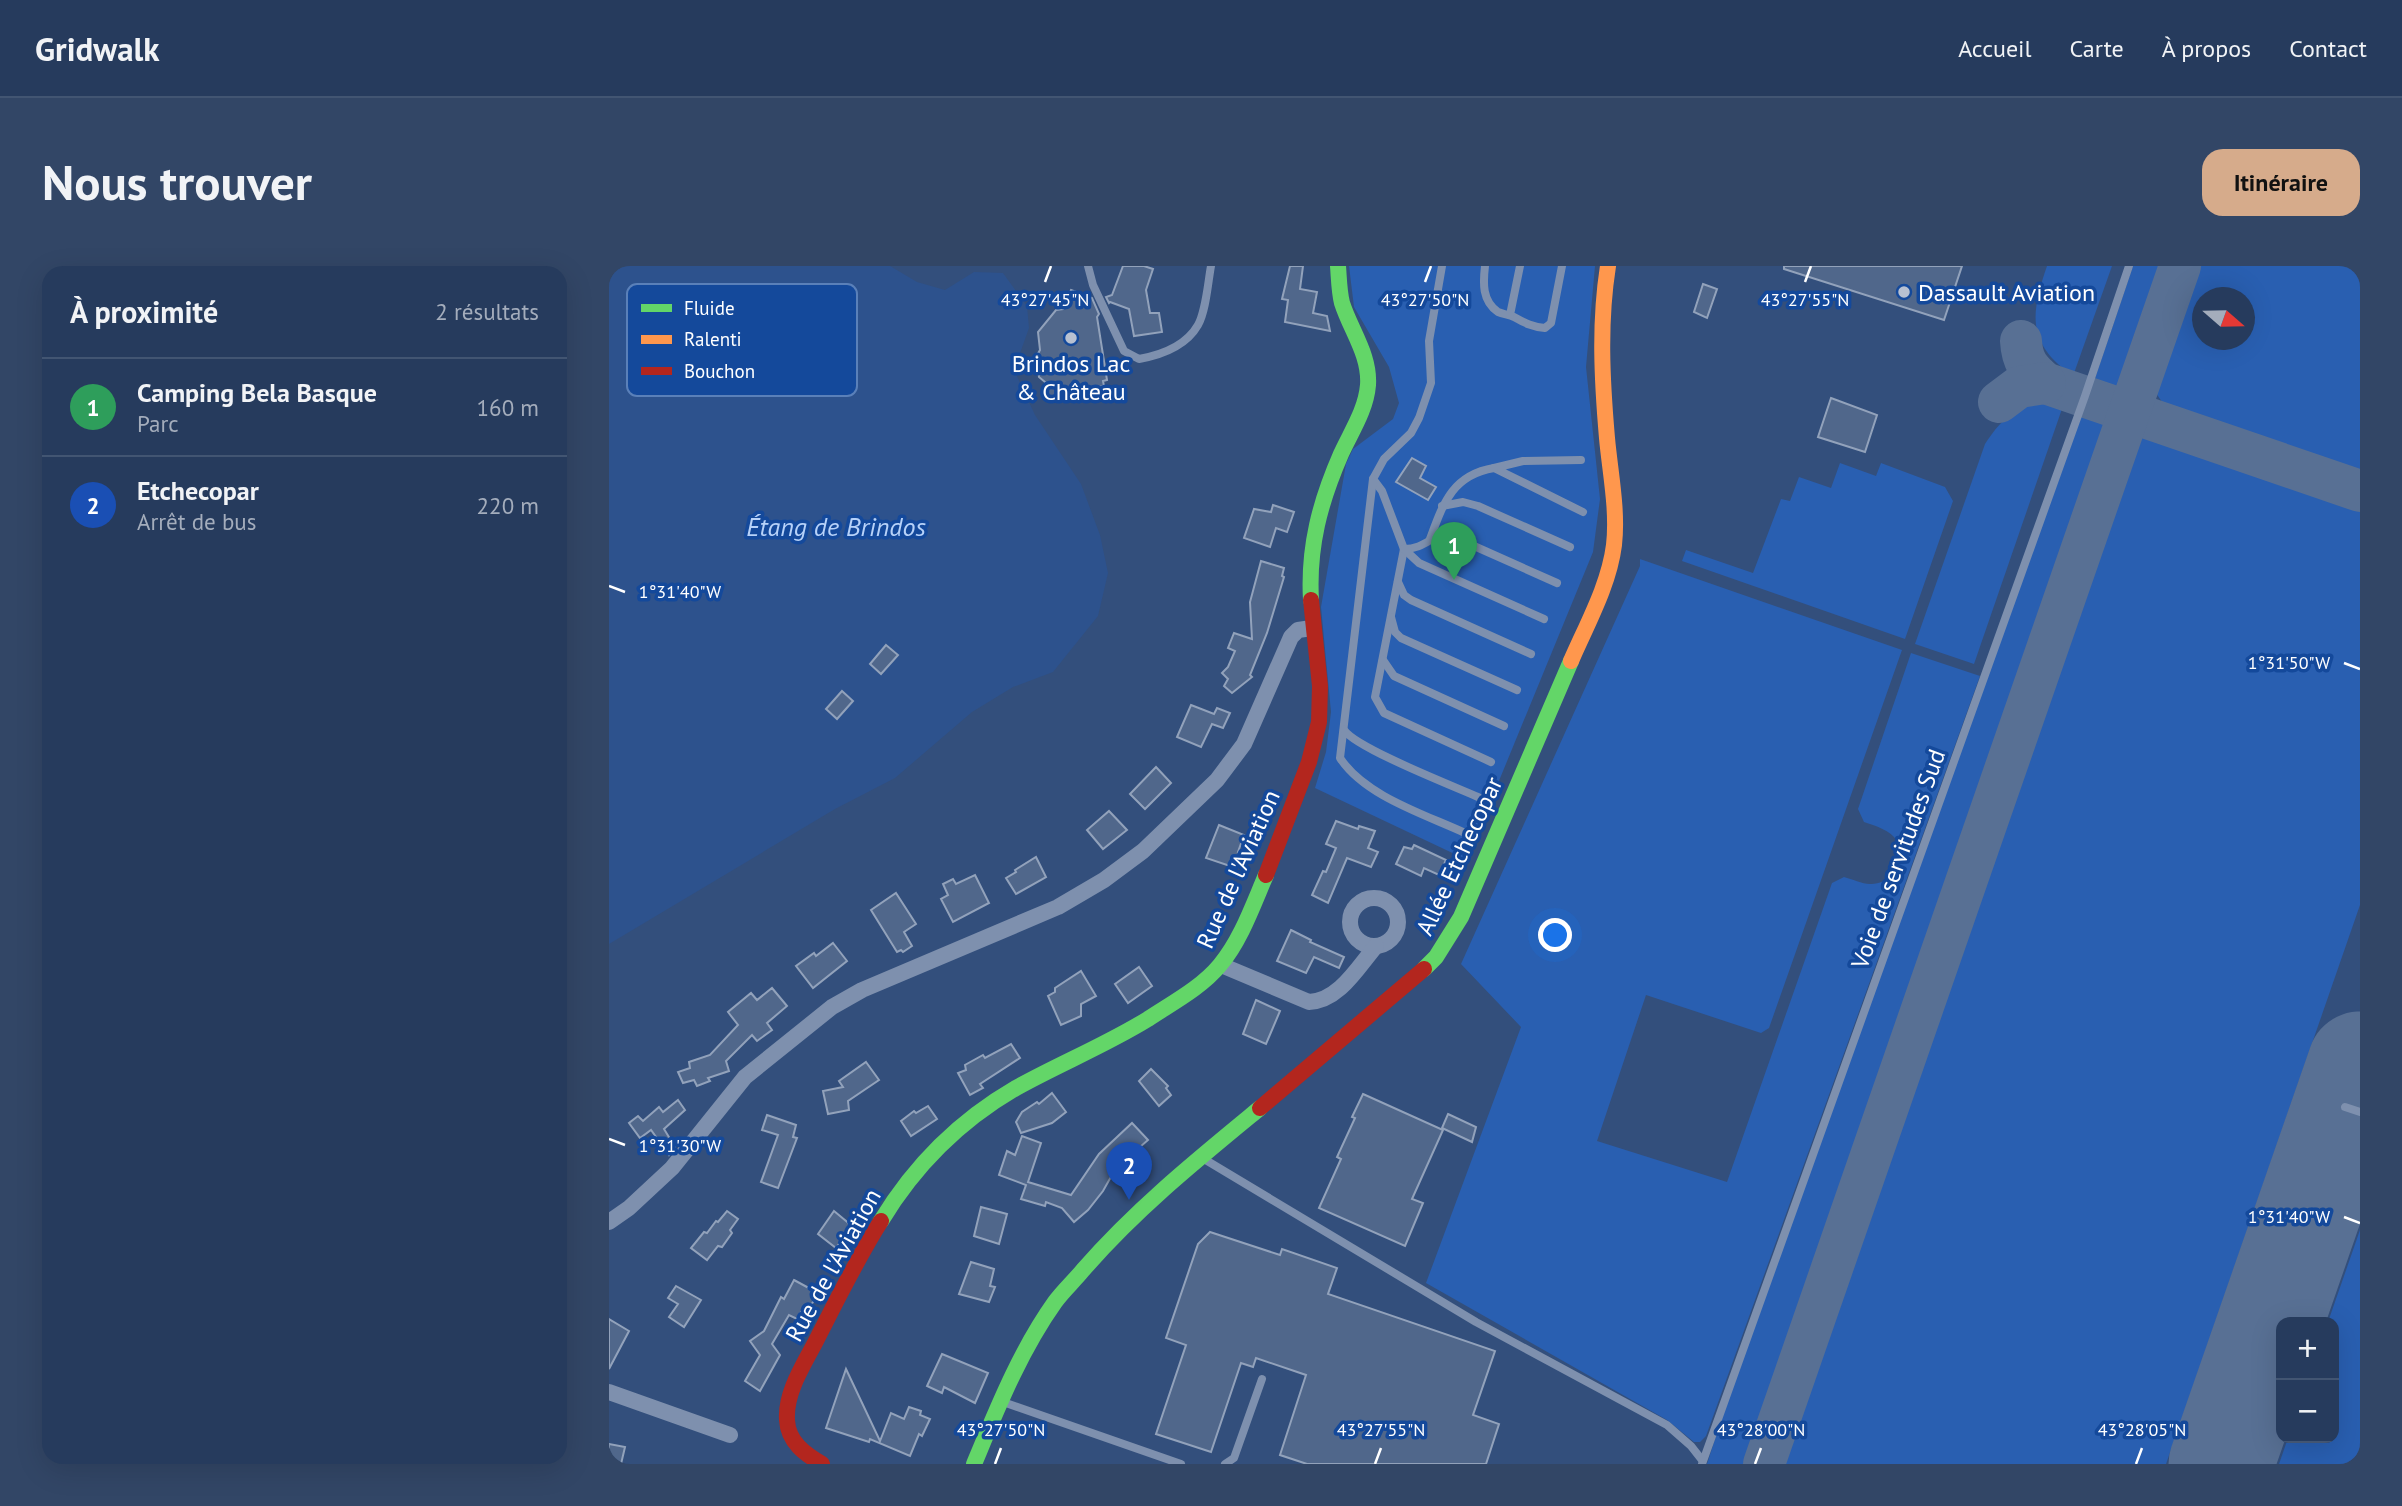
<!DOCTYPE html>
<html lang="fr">
<head>
<meta charset="utf-8">
<style>
  body { margin:0; font-family:"PT Sans",sans-serif; background:#324666; color:#f1f3f6 }
  .controls { position:absolute; right:21px; bottom:21px; display:grid; overflow:hidden; border-radius:14px; box-shadow:0 7px 28px #0002 }
  .controls button { width:63px; height:63px; display:grid; place-items:center; padding:0; border:0; border-bottom:2px solid #425572; background:#263b5d; color:#f1f3f6; font:35px sans-serif }
  .compass { position:absolute; left:1583px; top:21px; width:63px; height:63px; border-radius:50%; background:#263b5d; box-shadow:0 7px 28px #0002; rotate:110deg }
  .you { position:absolute; left:947px; top:670px; width:24px; height:24px; margin:-18px; border:5px solid #fff; border-radius:50%; background:#1a73e8; box-shadow:0 0 0 10px #1a73e833 }
  .badge { display:grid; place-items:center; width:46px; height:46px; border-radius:50%; background:#d6ab8b; color:#fff; font-size:23px; font-weight:700 }
  .pin { position:absolute; translate:-50% -58px; filter:drop-shadow(0 2px 4px #0008) }
  .pin::after { content:''; position:absolute; top:37px; width:24px; height:21px; background:inherit; clip-path:polygon(0 0,100% 0,50% 100%) }
  .list { margin:0; padding:0; list-style:none }
  h2 { display:flex; justify-content:space-between; align-items:center; height:91px; margin:0; padding:0 28px; font-size:30px }
  h2 small { font-size:23px; font-weight:400; color:#a4adbc }
  .list li { display:grid; grid-template-columns:46px 1fr auto; gap:21px; align-items:center; box-sizing:border-box; height:98px; padding:0 28px; border-top:2px solid #425572 }
  .list b { display:block; font-size:26px; white-space:nowrap }
  .list p { margin:0; font-size:23px; white-space:nowrap; color:#a4adbc }
  .list em { font-size:23px; font-style:normal; color:#a4adbc }
  .map { position:relative; flex:none; width:1751px; height:1198px; overflow:hidden; border-radius:21px }
  header { display:flex; align-items:center; gap:42px; box-sizing:border-box; height:98px; padding:0 35px; background:#263b5d; border-bottom:2px solid #425572 }
  header strong { font-size:33px }
  nav { display:flex; gap:38px; margin-inline-start:auto; font-size:24px }
  .intro { display:flex; align-items:center; justify-content:space-between; box-sizing:border-box; height:168px; padding:0 42px }
  h1 { margin:0; font-size:49px }
  .button { padding:18px 32px; border-radius:21px; background:#d6ab8b; color:#111; font-size:24px; font-weight:700 }
  main { display:flex; gap:42px; padding:0 42px }
  aside { flex:1; background:#263b5d; border-radius:21px; box-shadow:0 7px 28px #0002 }
  .map>svg:first-child { display:block }
  .green { fill:#295fb1; fill-rule:evenodd }
  .water { fill:#2d528d }
  .lines { fill:none; stroke-linecap:round; stroke-linejoin:round }
  .taxiway { stroke:#587094; stroke-width:42 }
  .runway { stroke:#587094; stroke-width:105 }
  .building { fill:#50678b; stroke:#92a2bb; stroke-width:2 }
  .lane { stroke:#7e90ae; stroke-width:8 }
  .street { stroke:#7e90ae; stroke-width:16 }
  .fast { stroke:#63d668; stroke-width:16 }
  .slow { stroke:#ff974d; stroke-width:16 }
  .jam { stroke:#b3261e; stroke-width:16 }
  .ticks { fill:none; stroke:#fff; stroke-width:2.5 }
  .poi-dot { fill:#b8c1d1; stroke:#14499b; stroke-width:2.5 }
  .labels { text-anchor:middle; dominant-baseline:central; stroke-width:7; stroke-linejoin:round; paint-order:stroke }
  .poi-label { font-size:24px; fill:#fff; stroke:#14499b; text-anchor:start }
  .street-label { font-size:24px; fill:#fff; stroke:#14499b }
  .water-label { font-size:26px; font-style:italic; fill:#b7d2f9; stroke:#14499b }
  .key { fill:#14499b; stroke:#5a80b9; stroke-width:2 }
  .key-label { font-size:19px; fill:#fff }
  .ticks-label { font-size:18px; text-anchor:middle; fill:#fff; stroke:#14499b; stroke-width:7; stroke-linejoin:round; paint-order:stroke }
</style>
</head>
<body>
<header>
<strong>Gridwalk</strong>
<nav><a>Accueil</a><a>Carte</a><a>À propos</a><a>Contact</a></nav>
</header>
<div class="intro"><h1>Nous trouver</h1><a class="button">Itinéraire</a></div>
<main>
<aside>
<h2>À proximité<small>2 résultats</small></h2>
<ul class="list">
<li><span class="badge" style="background:#2e9e5b">1</span><div><b>Camping Bela Basque</b><p>Parc</p></div><em>160 m</em></li>
<li><span class="badge" style="background:#1a4fb4">2</span><div><b>Etchecopar</b><p>Arrêt de bus</p></div><em>220 m</em></li>
</ul>
</aside>
<div class="map">
<svg width="1751" height="1198" viewBox="0 0 1751 1198">
  <rect width="100%" height="100%" fill="#334f7c"/>
  <!-- green -->
  <g class="green">
    <path d="M740,0H986L977,101L991,233L984,286L878,544L854,592L706,522L717,486L722,446L712,341L737,198L744,183L784,153L790,137L780,101L745,41Z"/>
    <path d="M1438,0H1503L1464,110C1418,78 1421,49 1438,0Z"/>
    <path d="M1524,0H1563L1518,130L1484,118Z"/>
    <path d="M1580,0H1751V210L1564,148C1556,139 1545,129 1544,116C1541,92 1571,26 1580,0ZM1594,32H1636V74H1594Z"/>
    <path d="M1445,135L1455,137L1365,398L1306,378L1376,178C1395,149 1410,137 1445,135Z"/>
    <path d="M1475,143L1509,155L1146,1198H1098L1122,1123Z"/>
    <path d="M1534,166H1544L1751,237V639L1557,1198H1163L1519,178L1525,169Z"/>
    <path d="M1231,197L1267,210L1272,197L1336,221L1344,235L1296,373L1073,295L1077,284L1144,307L1172,233L1181,235L1190,211L1222,222Z"/>
    <path d="M1031,293L1293,384L1160,762L1152,767L1037,729L988,875L1118,916L1223,617L1235,611C1243,613 1253,618 1261,618C1283,619 1299,594 1288,575C1282,564 1266,560 1255,556L1249,543L1302,387L1371,410L1097,1170L1091,1176H1085L1058,1154L817,1017L912,761L852,698L1031,300Z"/>
    <path d="M1751,964V1198H1670L1679,1172H1725V1056H1719Z"/>
  </g>
  <!-- water -->
  <path class="water" d="M0,0H281L308,16L336,24L365,6L394,7L418,40L420,62L405,104L426,149L472,218L491,269L499,307L489,350L444,406L404,421L363,446L286,512L226,543L0,678Z"/>
  <g class="lines">
    <!-- taxiway -->
    <g class="taxiway">
      <path d="M1412,75C1413,95 1420,104 1436,117L1751,225"/>
      <path d="M1390,136L1410,121L1436,117"/>
      <path d="M1155,1198L1571,0"/>
    </g>
    <!-- runway -->
    <path class="runway" d="M1612,1198L1751,798"/>
  </g>
  <!-- building -->
  <g class="building">
    <path d="M514,0H535L544,3L537,24L541,47H550L553,66L525,70L520,43L501,36L500,37L497,31L503,29Z"/>
    <path d="M681,0H694L691,23L708,26L704,47L718,50L721,65L676,56L679,34L673,33Z"/>
    <path d="M1175,0H1353L1335,54L1175,3Z"/>
    <path d="M1094,18L1108,23L1098,52L1085,46Z"/>
    <path d="M462,24L483,32L490,48L488,51L498,114L494,115L495,120L459,127V132L440,134L436,116L430,111L427,91L431,84L429,66L447,44L454,43Z"/>
    <path d="M1222,132L1268,149L1256,186L1209,171Z"/>
    <path d="M803,192L817,200L811,212L827,221L819,234L787,216Z"/>
    <path d="M664,239L685,246L678,266L667,262L661,281L635,272L645,243L662,246Z"/>
    <path d="M652,295L675,302L673,310L675,311L658,367L641,409L643,411L623,427L615,420L619,413L613,407L619,401L626,385L619,382L625,367L643,373L641,336Z"/>
    <path d="M277,379L289,389L272,408L261,398Z"/>
    <path d="M233,425L244,435L228,453L217,443Z"/>
    <path d="M582,439L605,448L608,442L621,447L614,462L603,458L592,481L568,471Z"/>
    <path d="M547,501L562,517L536,543L521,528Z"/>
    <path d="M500,545L518,564L494,583L478,564Z"/>
    <path d="M727,555L749,563L750,560L766,565L759,582L769,586L762,601L738,592L719,637L703,629L714,605L717,606L727,582L717,578Z"/>
    <path d="M610,559L635,569L629,586L633,587L627,602L597,592Z"/>
    <path d="M805,579L837,594L830,609L815,602L812,610L787,598L795,581L803,583Z"/>
    <path d="M427,591L437,611L407,628L397,612L407,606L406,604Z"/>
    <path d="M366,609L380,637L344,656L332,633L339,629L334,618L344,613L347,618Z"/>
    <path d="M287,627L307,658L295,666L303,680L294,686L292,684L288,686L262,644Z"/>
    <path d="M682,664L702,674L701,676L735,691L730,702L705,691L697,707L668,695Z"/>
    <path d="M224,677L238,695L204,722L187,700L205,687L207,690Z"/>
    <path d="M530,701L543,720L519,737L506,718Z"/>
    <path d="M472,705L487,730L472,738V750L452,759L439,730L446,726V722Z"/>
    <path d="M163,722L178,740L158,757L163,764L148,775L143,769L117,795L120,805L99,812L101,815L88,820L85,814L74,817L69,806L81,802L80,796L101,789L129,759L119,746L142,727L148,734Z"/>
    <path d="M647,734L671,745L657,778L634,768Z"/>
    <path d="M402,778L411,792L371,818L374,822L361,829L349,807L357,804L356,799L374,789L376,792Z"/>
    <path d="M257,796L270,814L239,835L240,844L219,848L214,825L234,821L230,815Z"/>
    <path d="M542,803L559,820L557,822L562,829L550,840L530,815Z"/>
    <path d="M443,827L457,846L443,857L412,867L407,856L413,846L428,836L430,838Z"/>
    <path d="M754,828L834,864L803,933L814,937L796,980L710,942L732,893L728,891L746,852L743,851Z"/>
    <path d="M69,834L76,844L55,863L66,881L60,889L42,864L31,872L20,857L29,850L34,855L50,841L54,846Z"/>
    <path d="M319,840L328,853L302,870L292,855L305,845L307,847Z"/>
    <path d="M839,848L867,861L863,876L833,862Z"/>
    <path d="M158,849L187,859L184,871L188,872L169,922L152,916L169,869L153,864Z"/>
    <path d="M523,857L539,874L507,902L494,925L479,944L465,956L453,942L437,936L436,940L412,933L417,919L390,909L398,885L406,889L413,870L432,877L419,916L462,929L490,888Z"/>
    <path d="M372,941L398,948L390,978L365,970Z"/>
    <path d="M118,945L129,953L121,964L123,967L113,981L109,980L98,994L82,982L95,966L98,967L107,955L109,956Z"/>
    <path d="M225,945L243,960L227,982L209,968Z"/>
    <path d="M601,966L671,989L673,983L728,1002L719,1028L886,1085L864,1149L890,1158L877,1198H698L671,1189L697,1109L647,1092L644,1101L632,1097L602,1186L547,1168L577,1079L557,1072L589,978Z"/>
    <path d="M362,996L385,1003L381,1020L386,1021L380,1036L350,1028Z"/>
    <path d="M185,1014L209,1027L200,1043L195,1041L188,1053L180,1049L163,1078L171,1089L151,1125L136,1115L151,1089L141,1075L155,1065L172,1031L175,1033Z"/>
    <path d="M67,1020L92,1034L75,1061L60,1051L69,1038L59,1032Z"/>
    <path d="M0,1053L20,1065L0,1103Z"/>
    <path d="M333,1088L379,1107L366,1137L335,1121L333,1127L318,1120Z"/>
    <path d="M237,1103L271,1175L282,1147L295,1153L300,1141L312,1145L311,1149L321,1153L313,1170L310,1168L301,1190L261,1173L260,1176L217,1162Z"/>
    <path d="M0,1178L16,1181L12,1198H0Z"/>
  </g>
  <g class="lines">
    <!-- lane -->
    <g class="lane">
      <path d="M479,0L484,19L515,85L530,93C552,89 577,80 589,59C597,45 599,16 602,0"/>
      <path d="M833,0L820,75L822,117L810,152L802,167L775,193L764,213L773,225L795,283L766,431L775,447L882,496"/>
      <path d="M876,0C874,17 873,35 889,46C894,48 900,49 905,51C916,57 923,61 936,62L942,57L953,0"/>
      <path d="M901,49L911,0"/>
      <path d="M972,194L914,195L885,202L974,246"/>
      <path d="M764,213L731,492C756,530 815,548 856,567"/>
      <path d="M833,240L854,236L869,240L961,281"/>
      <path d="M821,273C834,238 843,209 885,202"/>
      <path d="M795,283C812,283 819,274 833,268L856,276L948,317"/>
      <path d="M795,283L810,297L935,353"/>
      <path d="M789,316L795,329L802,334L922,388"/>
      <path d="M782,351L786,366L792,372L908,424"/>
      <path d="M774,394L785,410L895,460"/>
      <path d="M735,464C747,482 844,520 869,531"/>
      <path d="M1736,841L1751,846"/>
      <path d="M595,893L867,1056L1058,1159L1082,1180L1093,1194"/>
      <path d="M394,1136L572,1198"/>
      <path d="M616,1198L625,1192L653,1113"/>
      <path d="M1093,1198L1476,130L1520,0"/>
    </g>
    <!-- street -->
    <g class="street">
      <circle cx="765" cy="656" r="24"/>
      <path d="M612,699L700,736C730,735 749,701 767,680"/>
      <path d="M0,956L20,942L63,902L136,811L223,741L253,724L449,641L495,614L534,585L608,514L635,478L682,371L689,364L703,362"/>
      <path d="M0,1126L121,1169"/>
    </g>
    <!-- fast -->
    <g class="fast">
      <path d="M702,334C699,281 711,236 732,188C742,166 757,144 759,119C761,89 742,65 733,37C730,25 730,12 729,0"/>
      <path d="M815,703L827,691L852,651L962,395"/>
      <path d="M272,955C306,899 350,855 407,822C450,798 497,779 539,753C563,737 592,722 611,699C632,674 644,639 657,609"/>
      <path d="M365,1198C388,1143 411,1085 446,1036C454,1025 465,1015 474,1004C527,943 589,893 651,842"/>
    </g>
    <!-- slow -->
    <path class="slow" d="M962,395C978,358 1000,319 1005,279C1009,244 1001,206 998,172C993,114 990,57 999,0"/>
    <!-- jam -->
    <g class="jam">
      <path d="M657,609L700,496L710,456L711,420L702,334"/>
      <path d="M651,842L815,703"/>
      <path d="M213,1198C196,1188 179,1176 178,1154C176,1124 198,1094 210,1069C230,1030 249,991 272,955"/>
    </g>
  </g>
  <!-- ticks -->
  <path class="ticks" d="M436,16L442,0M816,16L822,0M1196,16L1202,0M0,320L16,326M1735,397L1751,403M0,873L16,879M1735,951L1751,957M386,1198L392,1182M766,1198L772,1182M1146,1198L1152,1182M1527,1198L1533,1182"/>
  <!-- markers -->
  <g class="poi-dot">
    <circle cx="1295" cy="26" r="7"/>
    <circle cx="462" cy="72" r="7"/>
  </g>
  <g class="labels">
    <!-- poi labels -->
    <g class="poi-label">
      <text x="1309" y="26">Dassault Aviation</text>
      <text x="462" y="97" text-anchor="middle">Brindos Lac<tspan x="462" dy="28">&amp; Château</tspan></text>
    </g>
    <!-- street labels -->
    <g class="street-label">
      <text transform="translate(850 590) rotate(-65)">Allée Etchecopar</text>
      <text transform="translate(1289 593) rotate(-70)">Voie de servitudes Sud</text>
      <text transform="translate(629 603) rotate(-66)">Rue de l'Aviation</text>
      <text transform="translate(224 999) rotate(-61)">Rue de l'Aviation</text>
    </g>
    <!-- water labels -->
    <g class="water-label">
      <text x="227" y="260">Étang de Brindos</text>
    </g>
  </g>
  <!-- legend -->
  <rect x="18" y="18" width="230" height="112" rx="10" class="key"/>
  <rect x="32" y="38" width="31" height="8" fill="#63d668"/>
  <rect x="32" y="69" width="31" height="9" fill="#ff974d"/>
  <rect x="32" y="101" width="31" height="8" fill="#b3261e"/>
  <g class="key-label">
    <text x="75" y="49">Fluide</text>
    <text x="75" y="80">Ralenti</text>
    <text x="75" y="112">Bouchon</text>
  </g>
  <g class="ticks-label">
    <text x="436" y="40">43°27'45"N</text>
    <text x="816" y="40">43°27'50"N</text>
    <text x="1196" y="40">43°27'55"N</text>
    <text x="71" y="332">1°31'40"W</text>
    <text x="1680" y="403">1°31'50"W</text>
    <text x="71" y="886">1°31'30"W</text>
    <text x="1680" y="957">1°31'40"W</text>
    <text x="392" y="1170">43°27'50"N</text>
    <text x="772" y="1170">43°27'55"N</text>
    <text x="1152" y="1170">43°28'00"N</text>
    <text x="1533" y="1170">43°28'05"N</text>
  </g>
</svg>
<div class="controls">
<button>+</button>
<button>−</button>
</div>
<svg class="compass" viewBox="-18 -18 36 36"><path d="M0-13l5 13h-10z" fill="#e53935"/><path d="M0 13l5-13h-10z" fill="#a4adbc"/></svg>
<div class="you"></div>
<div class="pin badge" style="left:845px;top:314px;background:#2e9e5b">1</div>
<div class="pin badge" style="left:520px;top:934px;background:#1a4fb4">2</div>
</div>
</main>
</body>
</html>
